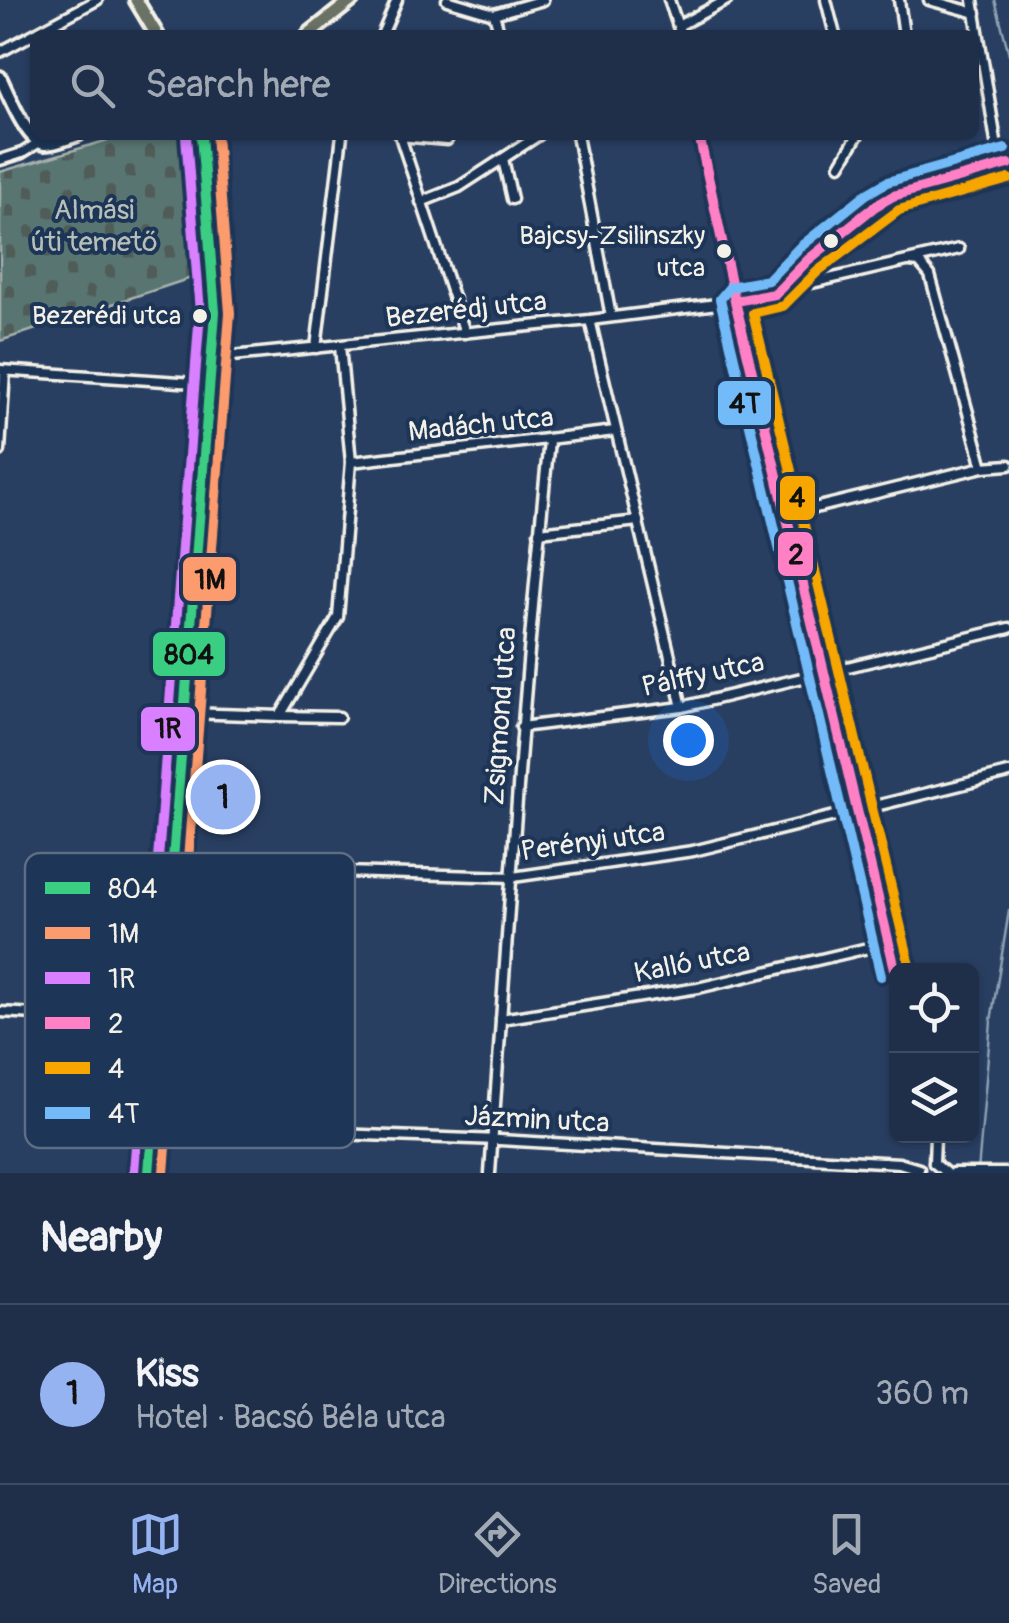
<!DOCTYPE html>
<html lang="en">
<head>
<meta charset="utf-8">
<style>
  body { margin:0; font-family:Pangolin,sans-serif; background:#273751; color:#f1f3f6 }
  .controls { position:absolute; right:30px; bottom:30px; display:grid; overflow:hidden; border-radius:15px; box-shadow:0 2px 8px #0004 }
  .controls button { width:90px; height:90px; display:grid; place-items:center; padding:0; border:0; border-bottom:2px solid #3c4a62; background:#1f2f4a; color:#f1f3f6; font:50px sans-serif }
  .you { position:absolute; left:688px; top:740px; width:35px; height:35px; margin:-25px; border:8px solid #fff; border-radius:50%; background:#1a73e8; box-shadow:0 0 0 15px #1a73e833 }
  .badge { display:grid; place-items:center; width:65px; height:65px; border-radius:50%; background:#95b2f1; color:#111; font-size:32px; font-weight:700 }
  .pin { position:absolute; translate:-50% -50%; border:5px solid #fff; box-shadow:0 2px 10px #0006 }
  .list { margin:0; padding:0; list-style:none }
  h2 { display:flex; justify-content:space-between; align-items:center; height:130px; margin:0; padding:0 40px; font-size:42px }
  h2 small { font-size:32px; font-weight:400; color:#a1a9b5 }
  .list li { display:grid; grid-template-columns:65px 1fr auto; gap:30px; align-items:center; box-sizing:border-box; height:180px; padding:0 40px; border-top:2px solid #3c4a62 }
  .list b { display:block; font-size:38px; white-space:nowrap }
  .list p { margin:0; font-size:32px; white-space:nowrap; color:#a1a9b5 }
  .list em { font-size:32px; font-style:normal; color:#a1a9b5 }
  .icon { flex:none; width:55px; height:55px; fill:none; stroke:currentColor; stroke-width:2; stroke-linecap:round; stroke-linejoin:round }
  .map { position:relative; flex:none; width:1009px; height:1173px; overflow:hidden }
  .search { position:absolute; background:#1f2f4a; box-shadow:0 2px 8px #0004; left:30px; right:30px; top:30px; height:110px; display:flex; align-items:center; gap:25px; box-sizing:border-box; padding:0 35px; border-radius:15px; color:#a1a9b5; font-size:38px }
  .sheet { height:310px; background:#1f2f4a }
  nav { display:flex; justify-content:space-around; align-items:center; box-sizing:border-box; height:140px; border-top:2px solid #3c4a62; background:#1f2f4a; font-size:28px; color:#a1a9b5 }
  nav a { display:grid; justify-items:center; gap:5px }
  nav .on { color:#95b2f1 }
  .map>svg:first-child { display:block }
  .cemetery { fill:url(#cemetery-stones); stroke:#a6b2ac; stroke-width:2.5 }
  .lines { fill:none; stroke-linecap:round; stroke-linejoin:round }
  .stream { stroke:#8ea2b3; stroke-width:2.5 }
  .street-casing { stroke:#f4f1e8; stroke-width:15 }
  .secondary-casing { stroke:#f4f1e8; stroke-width:18 }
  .primary-casing { stroke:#f4f1e8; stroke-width:19 }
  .street { stroke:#1d3557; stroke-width:8 }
  .secondary { stroke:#1d3557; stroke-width:10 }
  .primary { stroke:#6b7165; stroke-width:11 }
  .bus-1-casing { stroke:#1d3557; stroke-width:18 }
  .bus-2-casing { stroke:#1d3557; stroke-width:18 }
  .bus-3-casing { stroke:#1d3557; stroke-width:18 }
  .bus-4-casing { stroke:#1d3557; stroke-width:18 }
  .bus-5-casing { stroke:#1d3557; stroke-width:18 }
  .bus-6-casing { stroke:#1d3557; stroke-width:18 }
  .bus-1 { stroke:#3ace82; stroke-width:10 }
  .bus-2 { stroke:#fc9b6d; stroke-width:10 }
  .bus-3 { stroke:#d880ff; stroke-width:10 }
  .bus-4 { stroke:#ff80c5; stroke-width:10 }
  .bus-5 { stroke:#f7a600; stroke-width:10 }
  .bus-6 { stroke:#73baf8; stroke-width:10 }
  .bus-dot { fill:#f4f1e8; stroke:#1d3557; stroke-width:4 }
  .labels { text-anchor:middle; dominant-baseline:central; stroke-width:8; stroke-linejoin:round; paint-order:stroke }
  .bus-label { font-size:26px; fill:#f4f1e8; stroke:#1d3557; text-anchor:end }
  .park-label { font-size:28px; fill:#b6bfb8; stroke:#1d3557 }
  .street-label { font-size:28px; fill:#f4f1e8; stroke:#1d3557 }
  .key { fill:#1d3557; stroke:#5e6d82; stroke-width:2.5 }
  .key-label { font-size:28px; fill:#f4f1e8 }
  .line-badge { stroke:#1d3557; stroke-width:4 }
  .pale-badge-label { font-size:28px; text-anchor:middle; font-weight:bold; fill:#111 }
</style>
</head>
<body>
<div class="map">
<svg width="1009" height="1173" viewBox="0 0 1009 1173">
  <defs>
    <pattern id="cemetery-stones" width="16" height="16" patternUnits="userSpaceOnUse" patternTransform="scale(2.5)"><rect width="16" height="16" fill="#597471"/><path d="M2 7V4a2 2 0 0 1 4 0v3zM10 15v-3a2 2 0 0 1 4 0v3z" fill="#505c59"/></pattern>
  </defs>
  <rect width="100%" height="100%" fill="#293f62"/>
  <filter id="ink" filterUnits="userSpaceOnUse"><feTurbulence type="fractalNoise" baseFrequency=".01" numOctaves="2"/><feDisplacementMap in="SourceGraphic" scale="20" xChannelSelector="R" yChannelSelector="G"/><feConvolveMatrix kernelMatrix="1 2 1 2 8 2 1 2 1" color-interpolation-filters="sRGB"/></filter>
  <g filter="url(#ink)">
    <!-- cemetery -->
    <path class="cemetery" d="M125,135H186L197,276L0,341V172Z"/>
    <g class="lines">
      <!-- stream -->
      <g class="stream">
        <path d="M995,0L1009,54"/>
        <path d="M978,1172L991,1021L1009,911"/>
      </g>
      <defs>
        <g id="street">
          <path d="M447,0L494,14L543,0"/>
          <path d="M669,0L681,35"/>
          <path d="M826,0L835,35"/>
          <path d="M899,0L904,35"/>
          <path d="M929,0L976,13"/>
          <path d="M973,0L1000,166"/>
          <path d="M494,14L500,35"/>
          <path d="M678,26L727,0"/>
          <path d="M382,35L397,0"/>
          <path d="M0,52L97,0"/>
          <path d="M450,135L447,140L400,136L465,333"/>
          <path d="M577,135L611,317"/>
          <path d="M699,135L735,301L896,973"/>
          <path d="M503,159L512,199"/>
          <path d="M0,160L22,153L38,143"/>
          <path d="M840,165L858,135"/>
          <path d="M421,202L459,187L539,135"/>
          <path d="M910,261L919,262L930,275L983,467"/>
          <path d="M778,291C807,261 839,230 873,207C911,182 965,172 1009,164"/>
          <path d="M590,320L682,707"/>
          <path d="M316,348L342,135"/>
          <path d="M212,358L590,320L725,303L959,249"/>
          <path d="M0,370L210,384"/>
          <path d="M0,451L5,371"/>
          <path d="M351,462L615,431"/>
          <path d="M786,515L983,467L1009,465"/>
          <path d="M539,532L638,521"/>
          <path d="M185,713L280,716L338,617L351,462L340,346"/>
          <path d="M280,716L339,717"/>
          <path d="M521,727L682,707L1009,628"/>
          <path d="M173,867L513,877L693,851L1009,773"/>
          <path d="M0,1012L161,1021"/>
          <path d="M501,1019L698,988L889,943"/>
          <path d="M152,1127L499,1140L899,1163L919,1169"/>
          <path d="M332,1134L335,926"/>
          <path d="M934,1163L935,1136"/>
          <path d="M934,1163L946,1173"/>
          <path d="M490,1173C508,929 523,685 549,441"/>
          <path d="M953,1173H1007"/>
        </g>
        <path id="secondary" d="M0,77C8,93 27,143 45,144C56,144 68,138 78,135"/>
        <g id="primary">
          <path d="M136,0L157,35"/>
          <path d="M308,35L352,0"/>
          <path d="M149,1173L215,312L213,258L201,135"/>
        </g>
      </defs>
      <!-- street casing -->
      <use href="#street" class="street-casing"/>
      <!-- secondary casing -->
      <use href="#secondary" class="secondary-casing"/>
      <!-- primary casing -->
      <use href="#primary" class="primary-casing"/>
      <!-- street -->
      <use href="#street" class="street"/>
      <!-- secondary -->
      <use href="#secondary" class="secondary"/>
      <!-- primary -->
      <use href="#primary" class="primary"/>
      <defs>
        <path id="bus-1" d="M149,1173L215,312L201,135"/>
        <path id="bus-2" d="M164,1173L230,313L216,135"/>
        <path id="bus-3" d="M134,1172L200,312L186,136"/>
        <g id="bus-4">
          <path d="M699,135L735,301L896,973"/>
          <path d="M735,301L775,294L808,260L874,207L893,196L1009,164"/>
        </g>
        <path id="bus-5" d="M911,970L753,313L783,306L818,271L899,210L1009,179"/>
        <path id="bus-6" d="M881,976L720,299L730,287L768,280L799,248L865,195L887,182L1005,149"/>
      </defs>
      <!-- bus-1 casing -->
      <use href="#bus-1" class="bus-1-casing"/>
      <!-- bus-2 casing -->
      <use href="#bus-2" class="bus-2-casing"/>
      <!-- bus-3 casing -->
      <use href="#bus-3" class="bus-3-casing"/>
      <!-- bus-4 casing -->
      <use href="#bus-4" class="bus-4-casing"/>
      <!-- bus-5 casing -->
      <use href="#bus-5" class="bus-5-casing"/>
      <!-- bus-6 casing -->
      <use href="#bus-6" class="bus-6-casing"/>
      <!-- bus-1 -->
      <use href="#bus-1" class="bus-1"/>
      <!-- bus-2 -->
      <use href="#bus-2" class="bus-2"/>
      <!-- bus-3 -->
      <use href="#bus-3" class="bus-3"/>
      <!-- bus-4 -->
      <use href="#bus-4" class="bus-4"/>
      <!-- bus-5 -->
      <use href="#bus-5" class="bus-5"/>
      <!-- bus-6 -->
      <use href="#bus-6" class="bus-6"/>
    </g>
  </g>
  <!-- markers -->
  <g class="bus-dot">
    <circle cx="831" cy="241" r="9"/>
    <circle cx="724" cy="251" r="9"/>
    <circle cx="200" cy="316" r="9"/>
  </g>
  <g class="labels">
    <!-- bus labels -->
    <g class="bus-label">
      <text x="705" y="236">Bajcsy-Zsilinszky<tspan x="705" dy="32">utca</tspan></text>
      <text x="181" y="316">Bezerédi utca</text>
    </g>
    <!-- park labels -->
    <g class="park-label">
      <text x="94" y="210">Almási<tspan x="94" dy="32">úti temető</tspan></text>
    </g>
    <!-- street labels -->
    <g class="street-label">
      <text transform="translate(466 310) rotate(-6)">Bezerédj utca</text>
      <text transform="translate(481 425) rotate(-6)">Madách utca</text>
      <text transform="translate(703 675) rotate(-12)">Pálffy utca</text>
      <text transform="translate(501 716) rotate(-86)">Zsigmond utca</text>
      <text transform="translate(593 842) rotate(-8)">Perényi utca</text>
      <text transform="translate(692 963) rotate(-11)">Kalló utca</text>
      <text transform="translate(537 1120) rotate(3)">Jázmin utca</text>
    </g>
  </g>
  <!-- legend -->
  <rect x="25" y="853" width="330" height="295" rx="15" class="key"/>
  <rect x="45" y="882" width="45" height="12" fill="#3ace82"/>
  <rect x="45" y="927" width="45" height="12" fill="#fc9b6d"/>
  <rect x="45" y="972" width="45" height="12" fill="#d880ff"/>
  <rect x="45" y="1017" width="45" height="12" fill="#ff80c5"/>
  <rect x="45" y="1062" width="45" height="12" fill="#f7a600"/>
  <rect x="45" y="1107" width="45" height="12" fill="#73baf8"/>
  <g class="key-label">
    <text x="108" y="898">804</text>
    <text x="108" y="943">1M</text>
    <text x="108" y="988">1R</text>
    <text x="108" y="1033">2</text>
    <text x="108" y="1078">4</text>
    <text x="108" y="1123">4T</text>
  </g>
  <g class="line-badge">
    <rect x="716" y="379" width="57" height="48" rx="10" fill="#73baf8"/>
    <rect x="778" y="474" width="39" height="48" rx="10" fill="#f7a600"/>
    <rect x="776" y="530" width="39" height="48" rx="10" fill="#ff80c5"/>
    <rect x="181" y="555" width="57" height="48" rx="10" fill="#fc9b6d"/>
    <rect x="151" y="630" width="76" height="48" rx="10" fill="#3ace82"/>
    <rect x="139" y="705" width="58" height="48" rx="10" fill="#d880ff"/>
  </g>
  <g class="pale-badge-label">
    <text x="745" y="413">4T</text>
    <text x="797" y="507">4</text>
    <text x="796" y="564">2</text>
    <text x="210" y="589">1M</text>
    <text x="189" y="664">804</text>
    <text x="168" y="738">1R</text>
  </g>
</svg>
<div class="controls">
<button><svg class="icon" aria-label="locate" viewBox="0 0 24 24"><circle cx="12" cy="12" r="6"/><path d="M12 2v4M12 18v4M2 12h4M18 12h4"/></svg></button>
<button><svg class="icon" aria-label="layers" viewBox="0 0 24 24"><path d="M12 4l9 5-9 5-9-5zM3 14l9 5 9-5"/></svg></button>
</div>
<div class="you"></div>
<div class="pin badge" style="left:223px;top:797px">1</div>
<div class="search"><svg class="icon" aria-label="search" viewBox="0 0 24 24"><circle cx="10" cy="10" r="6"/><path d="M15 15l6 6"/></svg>Search here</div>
</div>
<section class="sheet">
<h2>Nearby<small></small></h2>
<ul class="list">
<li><span class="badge">1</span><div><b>Kiss</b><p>Hotel · Bacsó Béla utca</p></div><em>360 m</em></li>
</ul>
</section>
<nav>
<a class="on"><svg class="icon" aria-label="map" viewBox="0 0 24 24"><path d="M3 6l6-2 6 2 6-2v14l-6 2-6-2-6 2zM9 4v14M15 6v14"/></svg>Map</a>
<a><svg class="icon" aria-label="directions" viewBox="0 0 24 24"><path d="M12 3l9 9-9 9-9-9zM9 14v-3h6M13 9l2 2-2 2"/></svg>Directions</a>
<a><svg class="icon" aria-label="saved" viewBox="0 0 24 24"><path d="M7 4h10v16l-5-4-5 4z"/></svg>Saved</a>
</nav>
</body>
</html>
